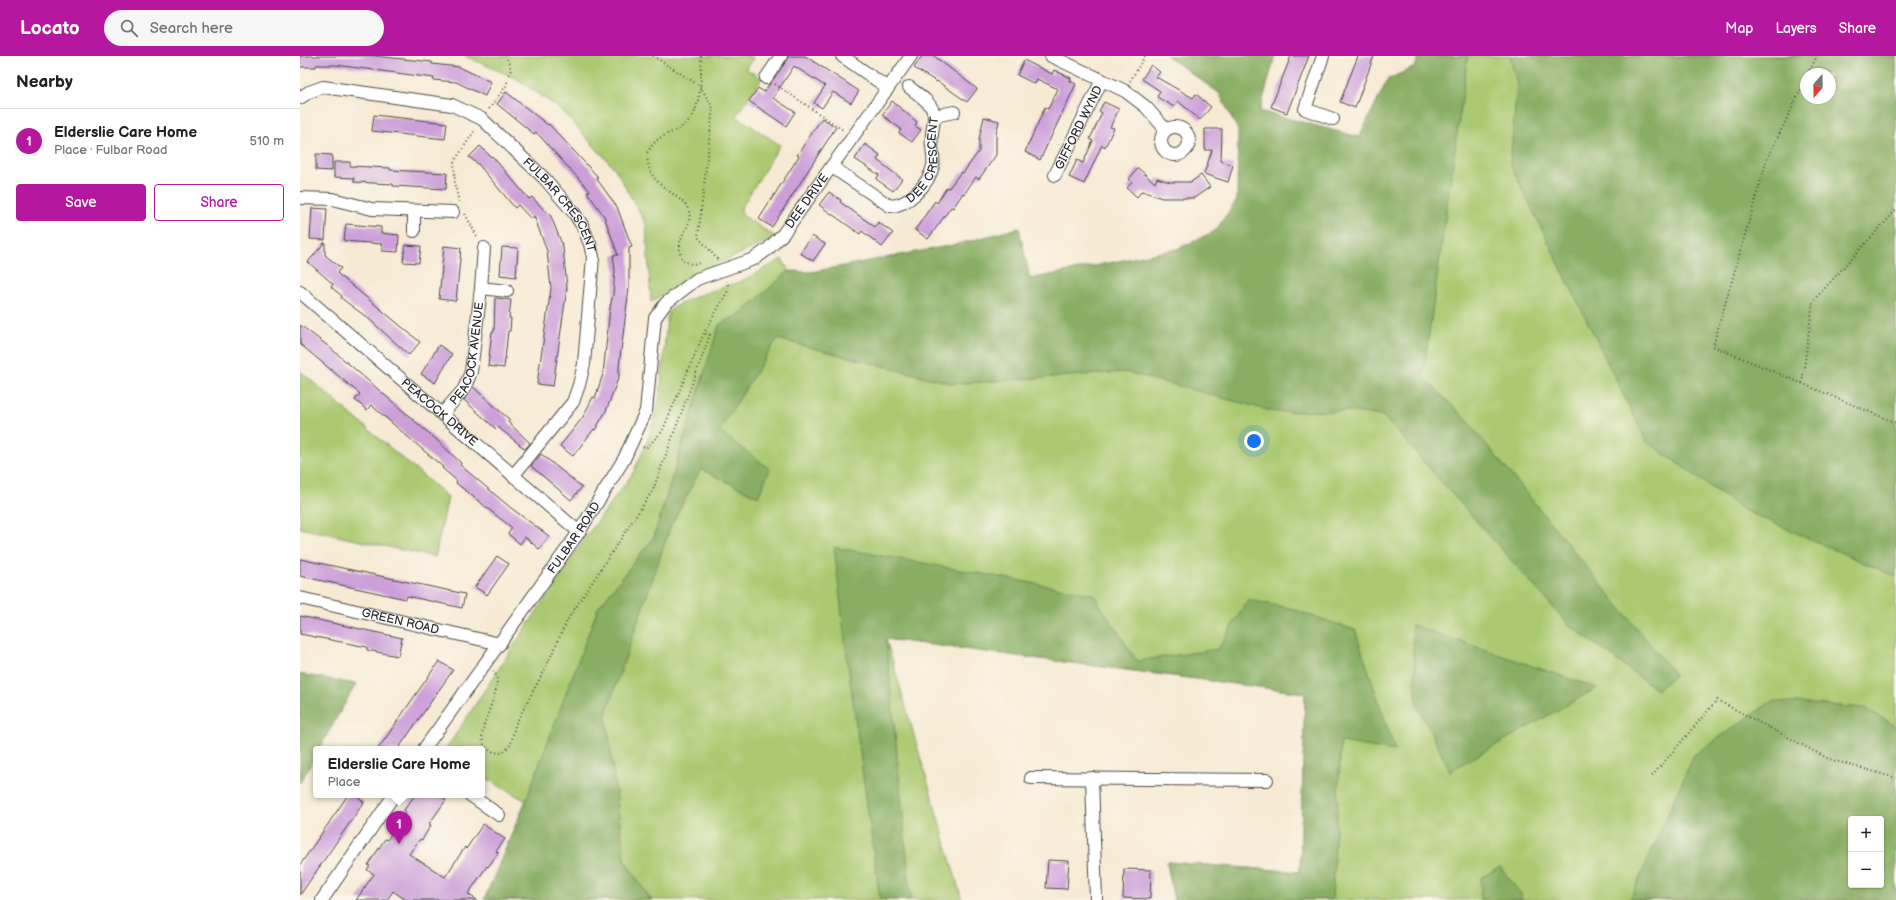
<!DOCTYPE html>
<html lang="en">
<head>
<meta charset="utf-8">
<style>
  body { margin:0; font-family:"Balsamiq Sans",sans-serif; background:#f6f6f6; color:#202124 }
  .controls { position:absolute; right:12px; bottom:12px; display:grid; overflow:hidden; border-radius:4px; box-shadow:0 1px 3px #0004 }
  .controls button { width:36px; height:36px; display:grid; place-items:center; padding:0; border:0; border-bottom:1px solid #e0e0e0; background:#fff; color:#202124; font:20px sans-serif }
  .compass { position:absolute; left:1500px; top:12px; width:36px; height:36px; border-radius:50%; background:#fff; box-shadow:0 1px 3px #0004; rotate:200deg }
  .you { position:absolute; left:954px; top:385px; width:14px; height:14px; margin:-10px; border:3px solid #fff; border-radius:50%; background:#1a73e8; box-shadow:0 0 0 6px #1a73e833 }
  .badge { display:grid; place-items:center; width:26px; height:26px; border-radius:50%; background:#b5179e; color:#fff; font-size:13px; font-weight:700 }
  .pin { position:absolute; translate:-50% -33px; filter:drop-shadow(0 1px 2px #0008) }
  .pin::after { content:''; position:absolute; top:21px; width:14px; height:12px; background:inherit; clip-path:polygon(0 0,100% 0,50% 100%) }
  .popup { position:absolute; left:13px; top:690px; width:172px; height:52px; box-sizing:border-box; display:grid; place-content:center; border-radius:4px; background:#fff; filter:drop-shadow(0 1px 3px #0005); font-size:13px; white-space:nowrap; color:#757577 }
  .popup b { font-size:15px; color:#202124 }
  .popup::after { content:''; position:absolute; left:50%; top:100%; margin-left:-8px; border:8px solid transparent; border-top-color:#fff }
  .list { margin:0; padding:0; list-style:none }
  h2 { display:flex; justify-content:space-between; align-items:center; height:52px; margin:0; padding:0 16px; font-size:17px }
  h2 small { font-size:13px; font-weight:400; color:#757577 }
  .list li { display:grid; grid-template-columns:26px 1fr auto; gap:12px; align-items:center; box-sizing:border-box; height:64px; padding:0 16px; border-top:1px solid #e0e0e0 }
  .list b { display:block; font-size:15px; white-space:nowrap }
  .list p { margin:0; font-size:13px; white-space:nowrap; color:#757577 }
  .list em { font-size:13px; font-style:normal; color:#757577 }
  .actions { display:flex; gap:8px; padding:12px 16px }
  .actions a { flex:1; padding:9px 0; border:1px solid #b5179e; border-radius:4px; text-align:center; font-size:14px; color:#b5179e }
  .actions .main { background:#b5179e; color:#fff }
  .icon { flex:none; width:22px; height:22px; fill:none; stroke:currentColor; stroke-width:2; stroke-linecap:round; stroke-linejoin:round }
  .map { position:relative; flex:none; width:1596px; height:844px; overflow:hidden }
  header { display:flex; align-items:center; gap:24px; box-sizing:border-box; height:56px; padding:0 20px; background:#b5179e; color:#fff }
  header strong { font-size:19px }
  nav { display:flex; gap:22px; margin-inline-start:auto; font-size:14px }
  .search { width:280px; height:36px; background:#f6f6f6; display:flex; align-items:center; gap:10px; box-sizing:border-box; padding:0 14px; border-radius:22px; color:#757577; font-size:15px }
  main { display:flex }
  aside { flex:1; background:#fff }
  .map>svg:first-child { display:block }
  .green { fill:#abc971; stroke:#6b7a4e; fill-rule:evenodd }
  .forest { fill:#88ad63; stroke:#5a6c47; fill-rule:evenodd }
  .building { fill:#cc9fd9 }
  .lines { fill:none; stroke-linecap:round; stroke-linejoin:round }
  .minor-casing { stroke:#494844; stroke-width:14 }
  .path { stroke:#494844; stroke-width:2; stroke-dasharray:1 3; stroke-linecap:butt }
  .minor { stroke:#fff; stroke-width:12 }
  .labels { text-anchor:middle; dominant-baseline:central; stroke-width:3; stroke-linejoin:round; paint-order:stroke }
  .street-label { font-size:12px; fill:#2b2b2b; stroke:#fbf7ec }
</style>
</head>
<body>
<header>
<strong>Locato</strong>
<div class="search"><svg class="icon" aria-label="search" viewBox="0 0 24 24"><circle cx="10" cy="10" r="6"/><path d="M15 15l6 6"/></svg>Search here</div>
<nav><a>Map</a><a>Layers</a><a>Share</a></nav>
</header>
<main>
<aside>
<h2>Nearby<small></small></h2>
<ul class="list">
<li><span class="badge">1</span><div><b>Elderslie Care Home</b><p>Place · Fulbar Road</p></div><em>510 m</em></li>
</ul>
<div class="actions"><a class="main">Save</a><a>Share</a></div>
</aside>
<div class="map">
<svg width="1596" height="844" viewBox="0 0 1596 844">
  <rect width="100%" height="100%" fill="#fbf7ec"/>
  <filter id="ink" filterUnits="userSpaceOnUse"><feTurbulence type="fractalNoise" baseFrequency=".025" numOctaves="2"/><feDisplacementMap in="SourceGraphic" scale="8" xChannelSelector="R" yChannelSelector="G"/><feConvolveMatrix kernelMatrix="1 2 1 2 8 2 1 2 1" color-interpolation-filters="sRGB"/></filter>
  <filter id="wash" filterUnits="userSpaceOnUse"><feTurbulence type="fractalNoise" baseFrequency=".012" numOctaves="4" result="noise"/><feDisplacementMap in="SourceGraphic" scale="16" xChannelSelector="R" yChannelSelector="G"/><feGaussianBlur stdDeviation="0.9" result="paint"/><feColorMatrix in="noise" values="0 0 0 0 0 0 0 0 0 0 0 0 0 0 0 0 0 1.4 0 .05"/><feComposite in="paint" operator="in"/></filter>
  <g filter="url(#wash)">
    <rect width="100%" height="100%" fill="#f6ead4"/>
    <!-- green -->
    <g class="green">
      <path d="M165,0H450L453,2L446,13L462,22L436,60L480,89L441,152L442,159L476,181L396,218L351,246L346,168L316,114L260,53L217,23Z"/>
      <path d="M1130,0H1596V844H874L867,806L1000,816L1005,637L586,583L662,844H191L458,275L1018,292ZM1506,18H1530V42H1506ZM1551,763H1581V829H1551Z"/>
      <path d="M482,203L489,215L441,257L419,269L354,481L298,552L226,745L182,720V693H146L285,482L333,417L349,381L360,340L367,262L370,254L376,250L399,239L442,225Z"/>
      <path d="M0,315L148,441L135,501L0,472Z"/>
    </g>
    <!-- forest -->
    <g class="forest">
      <path d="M867,0H975L960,55L1059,81L1088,23L1115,11L1119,0H1168L1123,321L1164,361L1375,619L1357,634L1268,568L1083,360L1046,355L975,356L826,316L653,328L477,283L419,375L470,413L458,441L401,413L371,469L306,658L325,805L351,844H184L226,744L298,552L354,481L419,269L441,257L489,215L511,216L658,188L719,172L730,223L877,193L915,175L937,144L938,74L919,37Z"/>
      <path d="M1210,0H1596V521L1442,453L1346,385L1210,108L1217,30ZM1506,18H1530V42H1506Z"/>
      <path d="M534,491L793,538L837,605L918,593L948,544L989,552L1055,574L1095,695L1041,686L1032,844H874L867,806L1000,816L1005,637L586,583L611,844H580L547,602Z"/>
      <path d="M1112,569L1297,632L1150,715L1117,649Z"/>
      <path d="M0,618L56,628L19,693H16V699L0,727Z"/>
      <path d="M1472,645L1565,652L1596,670V844H1330L1394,699ZM1551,763H1581V829H1551Z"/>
      <path d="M1200,811L1221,838V844H1180L1181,822Z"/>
    </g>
    <g id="blocks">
      <!-- building -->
      <g class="building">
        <path d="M0,0H74L132,6V8L159,11L191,26L185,40L156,26L133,24L134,22L36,9H16V11H0Z"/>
        <path d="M488,0H505L559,35L551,47L533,36L522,52L514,47L525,30L494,10L473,42L495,56L486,70L449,45L458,32L464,36L487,4Z"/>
        <path d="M622,0H634L677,33L667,46L637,25V26L614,12Z"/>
        <path d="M991,0H1009L987,57L971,51Z"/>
        <path d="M1058,0H1074L1055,52L1040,46Z"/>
        <path d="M724,4L752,18L754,14L771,22L770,25L776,28L740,104L725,96L745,51L748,53L758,33L737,23L735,28L717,19Z"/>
        <path d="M851,9L860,16L856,21L893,42L896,38L911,51L900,64L878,45L874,51L857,41L860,35L842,23Z"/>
        <path d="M206,36L248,69L249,68L298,121L296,122L317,151L332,191L329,192V232L319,310V320L306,355L295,374L294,373L273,400L260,390L283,361L293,341L295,342L303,318L310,252L313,238L315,214L313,199H318L304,160L287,136L290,135L236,76L234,78L197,48Z"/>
        <path d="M592,45L617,66L615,70L621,74L612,86L599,77L601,73L582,59Z"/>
        <path d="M804,46L819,53L810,71L814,72L805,91L802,89L784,128L769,121L777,104L783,107L793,85L790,83L802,57L799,55Z"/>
        <path d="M74,59L147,67L145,83L72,75Z"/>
        <path d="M684,61L699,65L696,78V99L679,123L676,121L664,138L663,137L653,152L651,151L628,183L615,174L635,145L637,147L647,131L649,132L661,116L663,117L679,95V83Z"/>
        <path d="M522,62L536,71L472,171L459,163L499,100L497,99Z"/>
        <path d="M905,73H922L921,105L933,109L928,126L904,118L912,94H905Z"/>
        <path d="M565,88L580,99L577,104L602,123L593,135L576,123L579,119L555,103Z"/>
        <path d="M180,90L191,101L192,100L229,143L232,141L248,158H250L263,191L267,232L253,330L237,328L251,232L247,195L234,160L231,163L218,149L215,152L179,109L169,101Z"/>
        <path d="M16,98L32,99V115L16,114Z"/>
        <path d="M34,106H50V110L90,112V114L147,117L146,133L93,130V128L54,126V122L34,121Z"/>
        <path d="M838,112L855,127L857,122L870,126H891L901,119L910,131L894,142H862L842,135L837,141L827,132L832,126L829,123Z"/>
        <path d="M529,136L541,144L540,146L575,171L578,166L593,177L582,191L562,175L560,178L519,149Z"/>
        <path d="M12,152L27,153L25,184L10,183Z"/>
        <path d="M46,168L81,171V177L99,179L98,196L82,195V188L44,185Z"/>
        <path d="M512,180L525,188L513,205L500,197Z"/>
        <path d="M25,186V199L41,212L37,217L120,286L109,299L69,263L41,242L42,240L31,231L33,228L8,206Z"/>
        <path d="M105,189L121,190L119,207L103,206Z"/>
        <path d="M144,190L161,192L156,245L139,243Z"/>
        <path d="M202,191L218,192L216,221L200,219Z"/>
        <path d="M195,242L211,244L209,262H211L210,275H208L204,312L188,310L192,276H194Z"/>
        <path d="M0,269L28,290L139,386L161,407L160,409L211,452L249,480L239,493L225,481L220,488L208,478L212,472L156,427L157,425L142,412L143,411L71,349L67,354L55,344L60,338L0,288Z"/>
        <path d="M139,289L152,298L135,327L121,318Z"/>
        <path d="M173,331L210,364L208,366L230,387L225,393L198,371L196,373L164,344Z"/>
        <path d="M241,398L282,431L271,444L231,410Z"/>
        <path d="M197,500L209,508L187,539L175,531Z"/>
        <path d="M0,503L165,538L162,552L107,540L106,543L0,520Z"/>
        <path d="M0,560L102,582L98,600L67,594V591L0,578Z"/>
        <path d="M139,605L153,614L98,693H78Z"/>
        <path d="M48,739H54L64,746L0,839V809Z"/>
        <path d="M115,739H138L146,744L129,768L131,769L122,784L120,783L109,798L145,821L165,791L166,793L183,768L205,783L196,795L198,797L188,811L187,810L168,838L177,844H106L93,835L87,844H56L74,818L67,814L70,810L68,809L85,783L87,784L106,756L104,754Z"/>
        <path d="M748,804L769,805L767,833L746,832Z"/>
        <path d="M824,813L851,814L850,843L823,842Z"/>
      </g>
    </g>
  </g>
  <g filter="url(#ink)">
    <use href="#blocks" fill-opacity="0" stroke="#494844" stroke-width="1"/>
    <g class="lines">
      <defs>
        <g id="minor">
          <path d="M542,0L588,32"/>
          <path d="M751,0L825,35L846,51L866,74"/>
          <path d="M1023,0L1005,53L1033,63"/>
          <path d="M466,22L481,0"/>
          <path id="s1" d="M0,42L9,36L23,31L152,49L182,63L245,123L274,157L282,169L290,188L293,201L284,308L279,329L273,346L213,420"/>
          <path d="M634,60L654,56"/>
          <circle cx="875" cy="85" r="14"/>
          <path id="s2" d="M532,111L590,150C608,150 629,128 633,110C635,100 630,90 632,79C632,71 636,62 633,55C629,44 617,38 609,31"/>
          <path id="s3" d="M755,119L802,24"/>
          <path d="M0,142L32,143L72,153L153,156"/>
          <path d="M114,175V155"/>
          <path d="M181,232L207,235"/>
          <path id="s4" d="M0,236L279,476"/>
          <path id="s5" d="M143,357L164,333L171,316L181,232L184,192"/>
          <path id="s6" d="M0,542L200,588"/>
          <path id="s7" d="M124,693L279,476L324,403L346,355L355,262L366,247L397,223L454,203L468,193L483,178L611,0"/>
          <path d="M731,722L967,724"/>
          <path d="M792,722L796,844"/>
          <path d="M170,739L199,759"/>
          <path d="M22,844L94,739"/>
        </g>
      </defs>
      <!-- minor casing -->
      <use href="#minor" class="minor-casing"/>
      <!-- path -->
      <g class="path">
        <path d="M353,0L400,30L413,52L398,181L418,204"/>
        <path d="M401,0C402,17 401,57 386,68C369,81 360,75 347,97C348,123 359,127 378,142C383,146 386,148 388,153C396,173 371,178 383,205L392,208L402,207"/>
        <path d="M1508,18L1517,0"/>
        <path d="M1506,23L1467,103L1413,290L1596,367"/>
        <path d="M830,25L845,0"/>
        <path d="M475,28L543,74"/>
        <path d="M189,53L206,30L211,13L206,0"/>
        <path d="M159,146L155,129L154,106L175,74"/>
        <path d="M165,158L178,182"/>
        <path d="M1502,327L1513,245L1596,154"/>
        <path d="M343,391L346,392L362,376L404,277L429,233L427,225"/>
        <path d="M193,615C212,633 153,695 203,697L211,688L215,669L245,613L268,563L353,434L410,279L404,277"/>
        <path d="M1352,720L1417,644L1529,703L1596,722"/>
      </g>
      <!-- minor -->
      <use href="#minor" class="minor"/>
    </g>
  </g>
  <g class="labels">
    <!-- street labels -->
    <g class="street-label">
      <text stroke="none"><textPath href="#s3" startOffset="53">GIFFORD WYND</textPath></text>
      <text stroke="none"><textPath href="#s2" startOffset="135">DEE CRESCENT</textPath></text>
      <text stroke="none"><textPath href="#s7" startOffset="696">DEE DRIVE</textPath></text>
      <text stroke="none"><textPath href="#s1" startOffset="306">FULBAR CRESCENT</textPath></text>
      <text stroke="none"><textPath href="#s5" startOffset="67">PEACOCK AVENUE</textPath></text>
      <text stroke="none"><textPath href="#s4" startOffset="184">PEACOCK DRIVE</textPath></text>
      <text stroke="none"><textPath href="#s7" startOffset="259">FULBAR ROAD</textPath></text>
      <text stroke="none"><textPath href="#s6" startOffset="103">GREEN ROAD</textPath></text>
    </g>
  </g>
</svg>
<div class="controls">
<button>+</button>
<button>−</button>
</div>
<svg class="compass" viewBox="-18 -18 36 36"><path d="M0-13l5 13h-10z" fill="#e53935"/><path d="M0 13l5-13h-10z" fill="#757577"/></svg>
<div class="you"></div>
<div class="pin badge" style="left:99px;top:788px">1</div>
<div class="popup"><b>Elderslie Care Home</b>Place</div>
</div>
</main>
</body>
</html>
